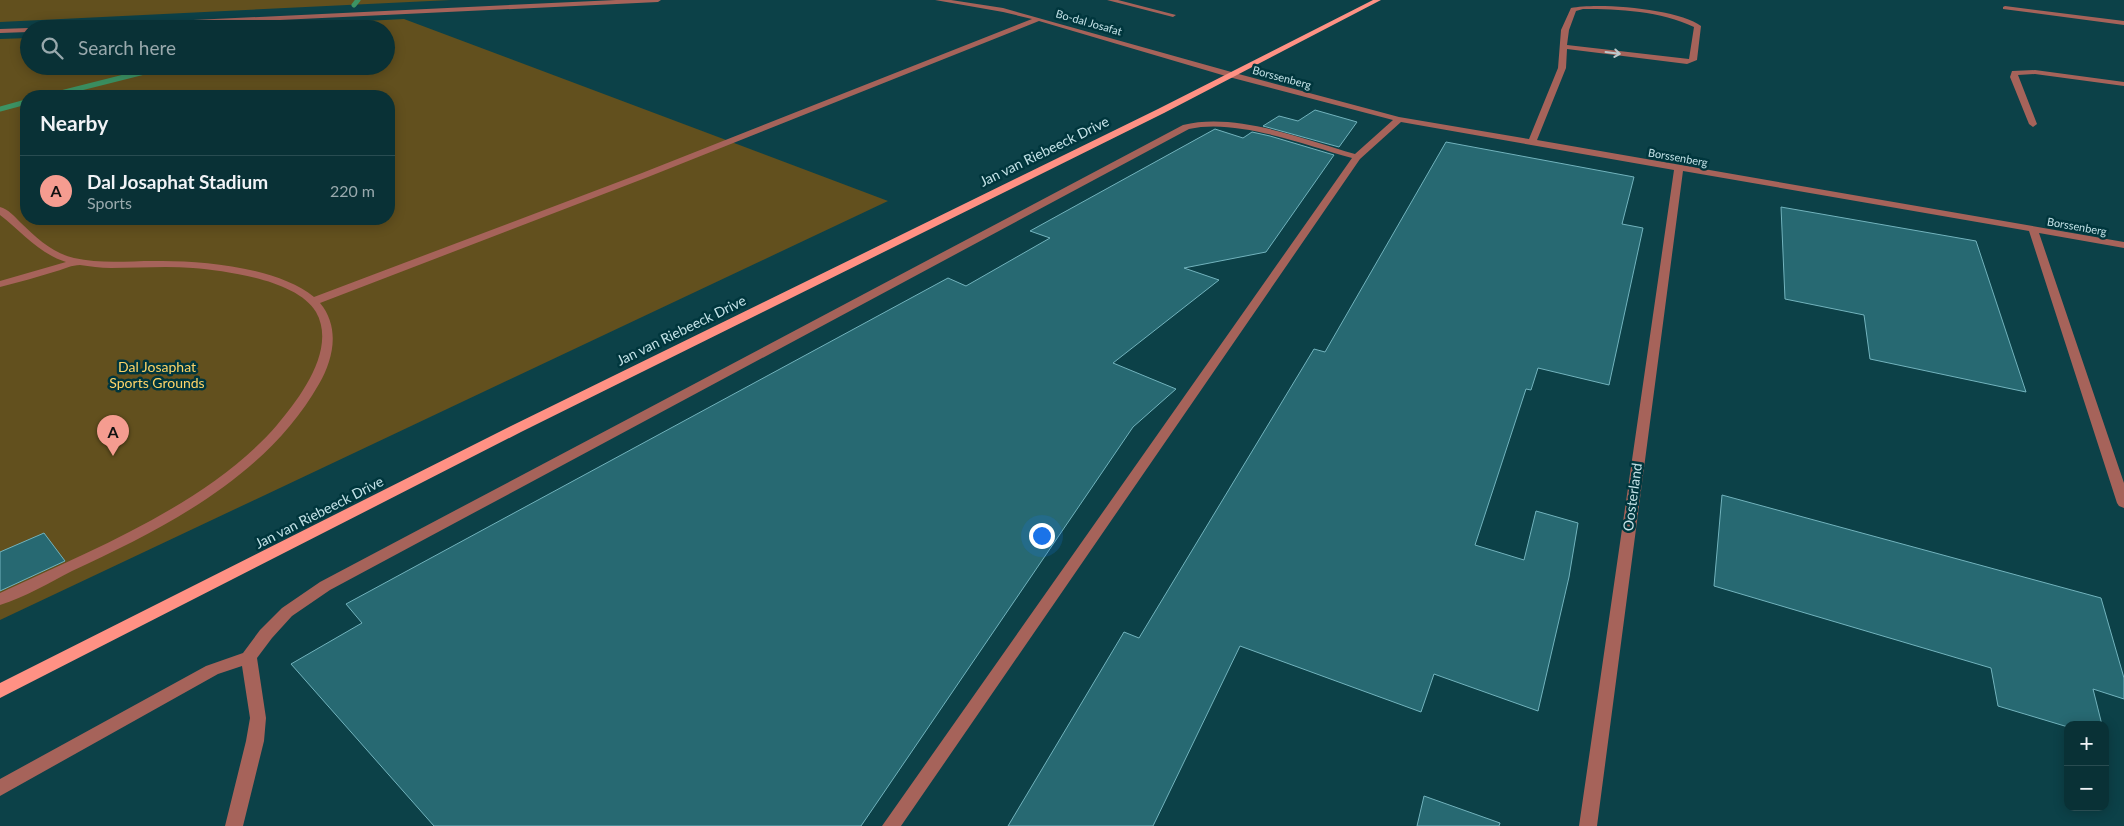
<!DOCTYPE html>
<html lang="en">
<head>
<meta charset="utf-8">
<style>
  body { margin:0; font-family:Lato,sans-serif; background:#173d42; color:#f1f3f6 }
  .controls { position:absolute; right:15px; bottom:15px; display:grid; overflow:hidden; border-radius:10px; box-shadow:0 2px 12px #0003 }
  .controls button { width:45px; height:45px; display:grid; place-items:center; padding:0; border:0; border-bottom:1px solid #294c51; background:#093136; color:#f1f3f6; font:25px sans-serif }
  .you { position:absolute; left:1041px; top:535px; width:18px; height:18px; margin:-12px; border:4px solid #fff; border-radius:50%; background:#1a73e8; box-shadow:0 0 0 8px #1a73e833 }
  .badge { display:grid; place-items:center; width:32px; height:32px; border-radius:50%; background:#f59c90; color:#111; font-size:16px; font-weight:700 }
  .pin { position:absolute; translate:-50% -41px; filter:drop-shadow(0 1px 2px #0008) }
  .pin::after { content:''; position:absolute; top:26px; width:18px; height:15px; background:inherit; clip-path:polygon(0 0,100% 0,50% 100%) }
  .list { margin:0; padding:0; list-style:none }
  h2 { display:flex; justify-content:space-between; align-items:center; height:65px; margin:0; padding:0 20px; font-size:21px }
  h2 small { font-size:16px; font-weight:400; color:#99a9ad }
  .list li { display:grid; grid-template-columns:32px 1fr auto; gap:15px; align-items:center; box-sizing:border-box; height:70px; padding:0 20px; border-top:1px solid #294c51 }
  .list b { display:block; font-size:19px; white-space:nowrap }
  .list p { margin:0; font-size:16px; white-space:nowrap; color:#99a9ad }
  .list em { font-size:16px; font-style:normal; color:#99a9ad }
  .icon { flex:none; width:28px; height:28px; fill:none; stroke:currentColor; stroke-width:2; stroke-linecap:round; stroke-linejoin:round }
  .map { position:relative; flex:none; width:2124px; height:826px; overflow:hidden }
  .search { position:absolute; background:#093136; box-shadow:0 2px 12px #0003; left:20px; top:20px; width:375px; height:55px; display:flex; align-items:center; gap:12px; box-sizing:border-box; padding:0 18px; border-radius:28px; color:#99a9ad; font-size:19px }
  .panel { position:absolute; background:#093136; box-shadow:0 2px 12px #0003; left:20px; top:90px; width:375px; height:135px; border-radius:20px }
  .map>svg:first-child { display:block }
  .green { fill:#62501e; fill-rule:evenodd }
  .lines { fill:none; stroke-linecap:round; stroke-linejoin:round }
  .stream { stroke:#3c9364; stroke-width:5 }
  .building { fill:#276972; stroke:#72b3bd }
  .minor { fill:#a6635a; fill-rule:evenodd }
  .major { fill:#ff9184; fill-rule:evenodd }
  .oneway { stroke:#bec9cc }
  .labels { text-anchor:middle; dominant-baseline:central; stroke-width:5; stroke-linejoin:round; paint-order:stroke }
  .far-street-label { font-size:11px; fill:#c4e3e8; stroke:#00363d }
  .street-label { font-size:14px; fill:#c4e3e8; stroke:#00363d }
  .park-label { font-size:14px; fill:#fdd468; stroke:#00363d }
</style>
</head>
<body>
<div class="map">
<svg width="2124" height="826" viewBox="0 0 2124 826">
  <rect width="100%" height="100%" fill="#0c4148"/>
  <!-- green -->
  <g class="green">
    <path d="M0,0H451L0,22Z"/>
    <path d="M404,19L888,201L0,620V39L29,38V66H386V29H208ZM26,96H389V219H26Z"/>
  </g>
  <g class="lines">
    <!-- stream -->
    <g class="stream">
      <path d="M354,5L358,0"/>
      <path d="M315,29L325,26"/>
      <path d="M49,96L168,66"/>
      <path d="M0,109L26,102"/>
    </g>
  </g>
  <!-- building -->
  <g class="building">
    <path d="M1315,110L1357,122L1339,147L1263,126L1279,116L1298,121Z"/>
    <path d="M1215,129L1243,138L1252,132L1270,136L1334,155L1266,252L1184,268L1219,280L1113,363L1176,389L1133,427L861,826H434L291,664L362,623L346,604L948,278L966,286L1050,238L1030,231Z"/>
    <path d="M1446,142L1634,177L1622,224L1643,228L1609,385L1538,368L1531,390L1526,389L1475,545L1524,560L1536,511L1578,523L1569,577L1538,711L1434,674L1421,712L1240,646L1153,826H1008L1124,632L1139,638L1314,349L1325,352Z"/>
    <path d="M1781,207L1976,241L2026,392L1870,359L1864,315L1785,299Z"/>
    <path d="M1722,495L2101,598L2124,678V699L2093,689L2102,725H2068V727L1998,706L1991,668L1714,586Z"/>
    <path d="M44,533L65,561L0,591V552Z"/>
    <path d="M1424,796L1500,823L1499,826H1417Z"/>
  </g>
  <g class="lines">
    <!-- minor -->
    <g class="minor">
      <path d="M616,0H661L658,2L95,29H43L46,27Z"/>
      <path d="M935,0H951L1003,8L1235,73L1399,117L1529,139L1558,68L1561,30L1571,8C1598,2 1680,9 1701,26L1697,60L1687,64L1567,49L1566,68L1537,140L2124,242V248L2039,233L2124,483V508L2119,506L2117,503L2029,231L1683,171L1597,826H1579L1674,170L1401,122L1360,159L901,826H882L1352,158C1305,145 1236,118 1189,129L330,590L292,616L272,638L257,658L266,718L264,741L243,826H225L246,741L250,718L242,666L218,674L0,796V779L206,666L243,653L260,630L282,608L320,582L1183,125C1236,112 1303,139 1355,154L1393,120L1229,77L1039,21L648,177L320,303C340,327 334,358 319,384C267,476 165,528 72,571C49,583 25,597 0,605V593C92,550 210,503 277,425C300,398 337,349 316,312C297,280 227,271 193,268C166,266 138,268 111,268C100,268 90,266 80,265C72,265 64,269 57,271C38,277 19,282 0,287V281L66,262C38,253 22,232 0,215V207C8,209 15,217 21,223C37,238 52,253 74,258C100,264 127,261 154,261C200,260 278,267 314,297L642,173L1032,19L1003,12ZM1583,9C1619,9 1661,11 1694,27L1689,59L1567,45L1569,30L1576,11Z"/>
      <path d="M1107,0H1118L1176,15L1173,17Z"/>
      <path d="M2005,6L2124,21V25L2003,9V7Z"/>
      <path d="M0,29L29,28L32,29H29V32L0,33Z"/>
      <path d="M2035,70L2124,82V86L2035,74L2018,75L2037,124L2033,127L2029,124L2010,77L2012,71Z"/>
    </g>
    <!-- major -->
    <path class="major" d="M1373,0H1381L1164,113L521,432L0,698V683L511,426L1158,109Z"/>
  </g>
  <!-- one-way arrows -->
  <defs><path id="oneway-shaft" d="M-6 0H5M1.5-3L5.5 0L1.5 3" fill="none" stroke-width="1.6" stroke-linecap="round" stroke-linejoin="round" transform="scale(1.25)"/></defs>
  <use class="oneway" href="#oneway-shaft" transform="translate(1613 53) rotate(7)"/>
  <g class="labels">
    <!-- far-street labels -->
    <g class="far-street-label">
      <text transform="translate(1089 22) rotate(16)">Bo-dal Josafat</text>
      <text transform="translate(1282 77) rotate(15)">Borssenberg</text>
      <text transform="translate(1678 157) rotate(10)">Borssenberg</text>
      <text transform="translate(2077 226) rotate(10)">Borssenberg</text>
    </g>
    <!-- street labels -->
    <g class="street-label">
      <text transform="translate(1044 151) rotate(-26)">Jan van Riebeeck Drive</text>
      <text transform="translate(681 330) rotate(-26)">Jan van Riebeeck Drive</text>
      <text transform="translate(1632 497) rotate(-82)">Oosterland</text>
      <text transform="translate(319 512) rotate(-27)">Jan van Riebeeck Drive</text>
    </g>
    <!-- park labels -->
    <g class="park-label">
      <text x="157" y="366">Dal Josaphat<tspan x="157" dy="16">Sports Grounds</tspan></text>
    </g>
  </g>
</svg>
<div class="controls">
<button>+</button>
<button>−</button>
</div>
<div class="you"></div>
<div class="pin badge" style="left:113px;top:456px">A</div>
<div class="search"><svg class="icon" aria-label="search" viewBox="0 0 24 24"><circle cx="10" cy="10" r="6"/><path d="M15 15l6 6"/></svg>Search here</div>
<section class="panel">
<h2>Nearby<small></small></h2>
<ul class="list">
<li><span class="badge">A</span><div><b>Dal Josaphat Stadium</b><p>Sports</p></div><em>220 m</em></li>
</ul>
</section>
</div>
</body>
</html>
